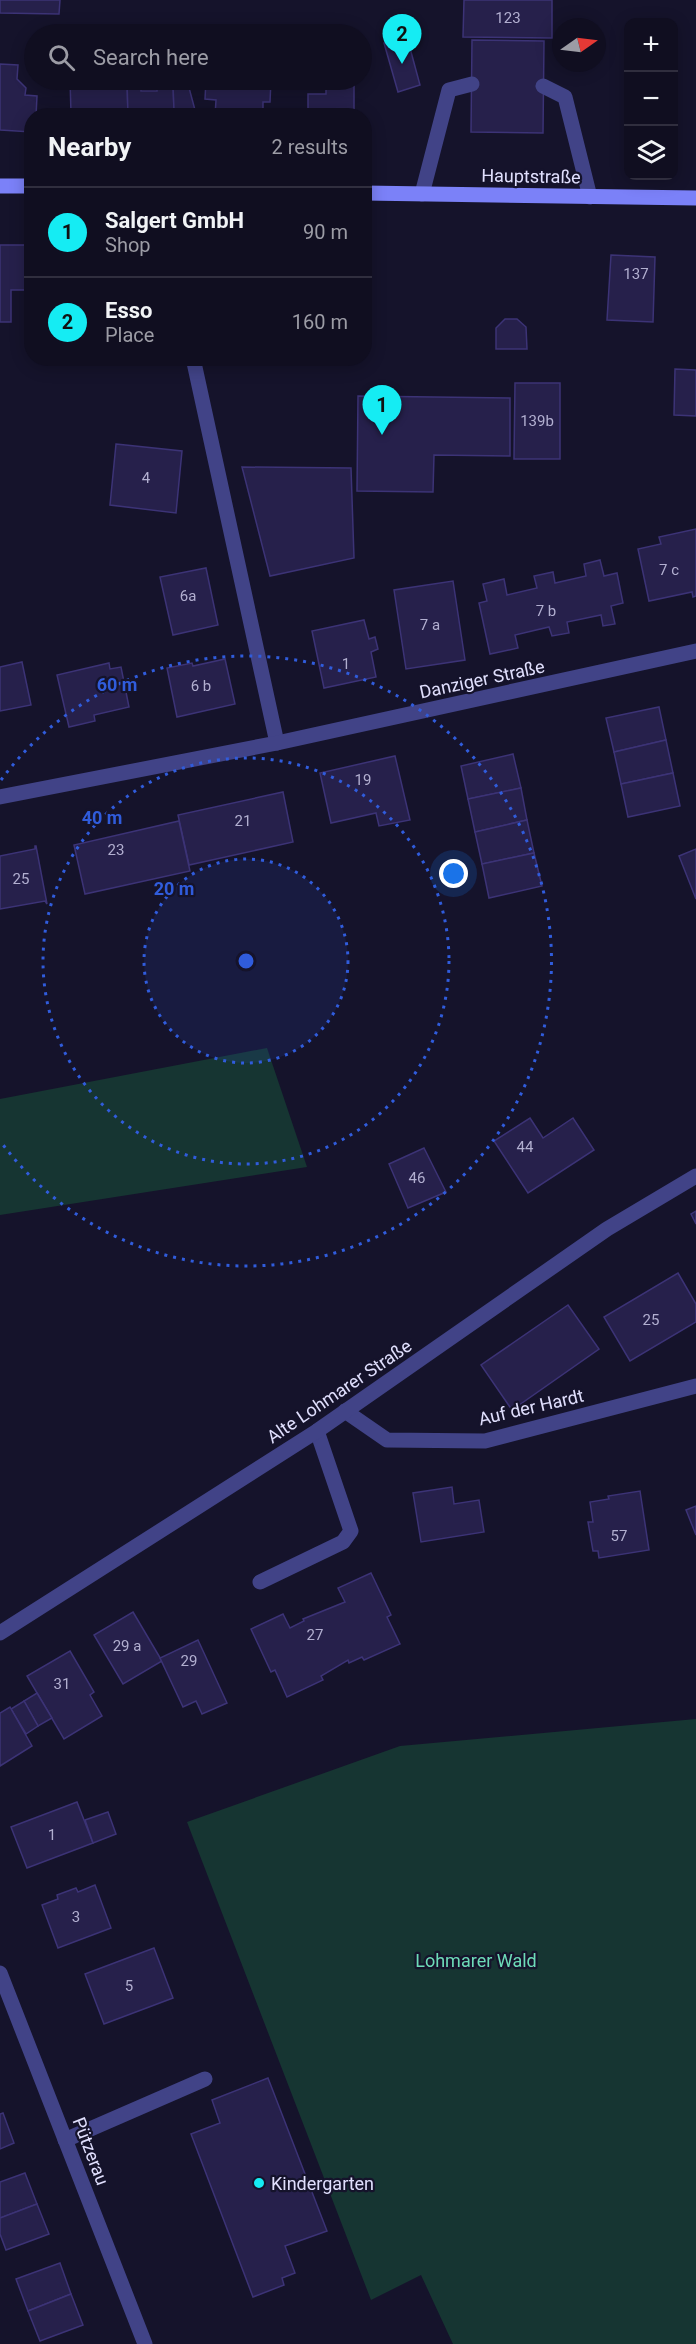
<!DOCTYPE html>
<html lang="en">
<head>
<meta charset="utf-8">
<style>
  body { margin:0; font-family:Roboto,sans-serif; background:#1e1c2d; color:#f1f3f6 }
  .controls { position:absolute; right:18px; top:18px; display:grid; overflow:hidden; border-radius:12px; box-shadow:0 3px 15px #0003 }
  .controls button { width:54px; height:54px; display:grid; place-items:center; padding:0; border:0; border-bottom:2px solid #302e3e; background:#100e20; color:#f1f3f6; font:30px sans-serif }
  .compass { position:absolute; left:552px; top:18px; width:54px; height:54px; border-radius:50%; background:#100e20; box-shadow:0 3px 15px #0003; rotate:76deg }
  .you { position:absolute; left:454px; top:874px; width:21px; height:21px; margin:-15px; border:4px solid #fff; border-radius:50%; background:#1a73e8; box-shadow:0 0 0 9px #1a73e833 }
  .badge { display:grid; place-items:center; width:39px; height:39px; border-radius:50%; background:#15ecf3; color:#111; font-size:20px; font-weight:700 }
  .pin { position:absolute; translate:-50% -50px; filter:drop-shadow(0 2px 3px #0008) }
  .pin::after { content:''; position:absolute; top:32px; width:21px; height:18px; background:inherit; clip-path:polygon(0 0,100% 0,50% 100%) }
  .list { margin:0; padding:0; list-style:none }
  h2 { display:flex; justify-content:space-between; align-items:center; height:78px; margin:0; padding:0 24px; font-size:26px }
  h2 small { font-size:20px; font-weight:400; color:#9c9ca5 }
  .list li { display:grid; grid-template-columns:39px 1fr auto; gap:18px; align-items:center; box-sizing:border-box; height:90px; padding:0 24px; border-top:2px solid #302e3e }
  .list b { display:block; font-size:22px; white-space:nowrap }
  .list p { margin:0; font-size:20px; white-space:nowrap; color:#9c9ca5 }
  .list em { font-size:20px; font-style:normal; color:#9c9ca5 }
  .icon { flex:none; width:33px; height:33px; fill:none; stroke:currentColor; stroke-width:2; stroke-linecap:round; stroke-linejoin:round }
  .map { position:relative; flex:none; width:696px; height:2344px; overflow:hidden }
  .search { position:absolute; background:#100e20; box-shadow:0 3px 15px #0003; left:24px; top:24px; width:348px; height:66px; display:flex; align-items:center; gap:15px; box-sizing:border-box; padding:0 21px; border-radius:33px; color:#9c9ca5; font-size:22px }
  .panel { position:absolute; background:#100e20; box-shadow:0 3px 15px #0003; left:24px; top:108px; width:348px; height:258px; border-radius:24px }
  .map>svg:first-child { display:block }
  .green { fill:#163532 }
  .building { fill:#26204b; stroke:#3c3376; stroke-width:1.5 }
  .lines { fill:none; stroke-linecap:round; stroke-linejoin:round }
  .lane { stroke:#414387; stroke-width:15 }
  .street { stroke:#414387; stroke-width:15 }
  .secondary { stroke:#7b81f8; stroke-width:15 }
  .ring { fill:none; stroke:#305cdc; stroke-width:3; stroke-dasharray:3 6 }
  .poi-dot { fill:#15ecf3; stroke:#15132b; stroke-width:2 }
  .labels { text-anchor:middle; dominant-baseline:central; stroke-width:4.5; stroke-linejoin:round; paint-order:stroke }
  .number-label { font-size:15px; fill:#b2afd0 }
  .street-label { font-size:18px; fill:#e0dffd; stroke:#15132b }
  .park-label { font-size:18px; fill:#6ddbb8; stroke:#15132b }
  .poi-label { font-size:18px; fill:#e0dffd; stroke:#15132b; text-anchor:start }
  .centre { fill:#305cdc; stroke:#15132b; stroke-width:3 }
  .ring-label { font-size:18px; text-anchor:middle; font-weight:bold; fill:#305cdc; stroke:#15132b; stroke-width:4.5; stroke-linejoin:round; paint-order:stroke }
</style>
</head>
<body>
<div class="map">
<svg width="696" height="2344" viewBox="0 0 696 2344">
  <rect width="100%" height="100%" fill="#15132b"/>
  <!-- green -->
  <g class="green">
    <path d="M267,1048L307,1167L0,1215V1099Z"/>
    <path d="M696,1719V2344H453L421,2275L371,2300L187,1822L400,1746Z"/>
  </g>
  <!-- building -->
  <g class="building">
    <path d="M0,0H60L59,14L0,13Z"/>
    <path d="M464,0H552V38L463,37Z"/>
    <path d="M215,28L267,31V34H214Z"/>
    <path d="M407,37L420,85L398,92L384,43Z"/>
    <path d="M472,40L544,41L543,133L471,132Z"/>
    <path d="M0,64L18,65L17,79L26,88L25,95L37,96L36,116H32V132L0,130Z"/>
    <path d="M70,80H112V82L127,83L128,114L71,113Z"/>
    <path d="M127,80H141V91H157V84L173,85L174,110H166V116H128Z"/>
    <path d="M206,80H271L270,102H263V116H215L216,100L205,99Z"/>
    <path d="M326,80H354V116H308V94H326Z"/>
    <path d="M188,84L195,110H174L173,85Z"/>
    <path d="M0,245H32V290H11V322H0Z"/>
    <path d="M611,255L655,257L653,322L607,320Z"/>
    <path d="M505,319H517L526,327L527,349H496V328Z"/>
    <path d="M675,369L696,370V416L674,415Z"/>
    <path d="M515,383H560V459H514Z"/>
    <path d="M358,396L510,398V456L434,455L433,492L357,491Z"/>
    <path d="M116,444L182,451L176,513L110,505Z"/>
    <path d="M242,467L351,468L354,558L270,576Z"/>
    <path d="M696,529V596L693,597L692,592L649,601L638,549L661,544L659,537Z"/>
    <path d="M600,560L604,576L617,573L623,603L611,606L615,624L603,626L601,615L567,622L569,633L552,636L549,627L515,635L518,648L490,654L479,603L487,601L483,584L504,579L507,595L537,588L534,576L553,572L555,583L586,576L584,564Z"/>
    <path d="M206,568L218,625L173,635L160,577Z"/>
    <path d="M453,581L465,660L406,669L394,590Z"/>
    <path d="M364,620L369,639L375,637L378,649L371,652L376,677L324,688L312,631Z"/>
    <path d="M225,659L235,704L177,717L167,668L192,663L193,666Z"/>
    <path d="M22,662L31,705L0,711V667Z"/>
    <path d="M109,663L110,669L121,667L129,707L94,715L95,721L69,727L57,675Z"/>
    <path d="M659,707L666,740L614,752L606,718Z"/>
    <path d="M666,740L673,773L621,784L614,752Z"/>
    <path d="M513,754L521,788L468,799L461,766Z"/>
    <path d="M395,756L410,820L379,826L376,813L331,823L320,773Z"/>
    <path d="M673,773L680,806L628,817L621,784Z"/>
    <path d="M521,788L527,820L475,832L468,799Z"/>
    <path d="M283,792L293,842L189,865L178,815Z"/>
    <path d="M527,820L534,853L482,864L475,832Z"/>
    <path d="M179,821L190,871L85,894L74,845Z"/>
    <path d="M35,846H36L47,904L45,901L0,909V856L35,849Z"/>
    <path d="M696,849V899L679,856Z"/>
    <path d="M534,853L542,886L489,898L482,864Z"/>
    <path d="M530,1118L543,1138L573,1118L594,1150L528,1193L494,1141Z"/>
    <path d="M424,1148L446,1192L408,1208L389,1164Z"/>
    <path d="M696,1211V1224L691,1214Z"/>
    <path d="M678,1273L696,1304V1322L630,1361L604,1317Z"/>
    <path d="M568,1305L599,1349L512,1410L481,1365Z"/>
    <path d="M452,1487L454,1504L479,1500L484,1532L421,1542L413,1493Z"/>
    <path d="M640,1491L649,1550L599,1558L598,1551H593L588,1522H593L590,1502L609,1499L608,1496Z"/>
    <path d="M696,1506V1535L686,1510Z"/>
    <path d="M371,1573L391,1615L387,1617L400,1644L364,1660L362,1657L349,1663L348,1660L321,1676L323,1680L287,1697L275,1670L271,1672L251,1629L283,1614L290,1628L304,1621L303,1619L345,1602L338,1588Z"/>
    <path d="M133,1612L162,1661L123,1684L94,1635Z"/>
    <path d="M198,1640L227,1703L202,1714L196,1701L183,1707L160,1658Z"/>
    <path d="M70,1651L94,1692L90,1695L102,1716L64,1739L27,1676Z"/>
    <path d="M37,1693L52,1718L38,1726L24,1701Z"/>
    <path d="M24,1701L38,1726L26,1734L11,1709Z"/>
    <path d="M10,1707L32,1746L0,1766V1713Z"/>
    <path d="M77,1802L93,1843L27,1868L11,1827Z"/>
    <path d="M108,1812L116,1834L93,1843L85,1820Z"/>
    <path d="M95,1885L111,1928L58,1948L42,1905L58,1899L57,1895L76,1888L78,1892Z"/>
    <path d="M154,1948L173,1998L104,2024L85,1974Z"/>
    <path d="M268,2078L327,2231L285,2246L295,2273L282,2278L284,2285L253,2297L191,2134L220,2123L212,2100Z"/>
    <path d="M3,2113L14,2143L0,2149V2114Z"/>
    <path d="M25,2173L37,2204L0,2218V2182Z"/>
    <path d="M37,2204L49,2234L6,2250L0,2234V2218Z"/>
    <path d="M60,2263L71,2294L28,2311L16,2279Z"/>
    <path d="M71,2294L83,2325L40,2341L28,2311Z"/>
  </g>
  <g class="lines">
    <!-- lane -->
    <g class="lane">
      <path d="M543,86L565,97L590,197"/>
      <path d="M422,194L449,90L472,84"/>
      <path d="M260,1582L343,1542L351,1531L317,1431"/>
      <path d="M65,2140L205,2079"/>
    </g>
    <!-- street -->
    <g class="street">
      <path d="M193,358L277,743"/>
      <path d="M0,797L277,743L696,651"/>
      <path d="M345,1411L387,1440L485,1441L696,1386"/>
      <path d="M0,1633L317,1431L607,1229L696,1176"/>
      <path d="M0,1973L145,2344"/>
    </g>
    <!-- secondary -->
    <g class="secondary">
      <path d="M0,186H32"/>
      <path d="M364,193L696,198"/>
    </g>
  </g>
  <!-- distance rings -->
  <circle cx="246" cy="961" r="102" fill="#305cdc" fill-opacity=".12"/>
  <g class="ring">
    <circle cx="246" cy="961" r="102"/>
    <circle cx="246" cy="961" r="203"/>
    <path d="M1 780A305 305 0 1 1 1 1142"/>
  </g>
  <!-- markers -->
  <circle class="poi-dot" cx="259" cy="2183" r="6"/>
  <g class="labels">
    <!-- number labels -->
    <g class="number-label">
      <text x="508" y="18">123</text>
      <text x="636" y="274">137</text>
      <text x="537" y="421">139b</text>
      <text x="146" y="478">4</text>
      <text x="669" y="570">7 c</text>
      <text x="188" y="596">6a</text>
      <text x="546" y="611">7 b</text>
      <text x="430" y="625">7 a</text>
      <text x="346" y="664">1</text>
      <text x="201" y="686">6 b</text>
      <text x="363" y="780">19</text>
      <text x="243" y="821">21</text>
      <text x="116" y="850">23</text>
      <text x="21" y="879">25</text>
      <text x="525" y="1147">44</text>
      <text x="417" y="1178">46</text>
      <text x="651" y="1320">25</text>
      <text x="619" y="1536">57</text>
      <text x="315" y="1635">27</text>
      <text x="127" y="1646">29 a</text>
      <text x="189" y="1661">29</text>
      <text x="62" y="1684">31</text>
      <text x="52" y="1835">1</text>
      <text x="76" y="1917">3</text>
      <text x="129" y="1986">5</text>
    </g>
    <!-- street labels -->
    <g class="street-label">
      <text transform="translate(531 176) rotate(1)">Hauptstraße</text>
      <text transform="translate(482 679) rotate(-12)">Danziger Straße</text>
      <text transform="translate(339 1391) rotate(-34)">Alte Lohmarer Straße</text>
      <text transform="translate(531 1407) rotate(-13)">Auf der Hardt</text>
      <text transform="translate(91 2151) rotate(69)">Pützerau</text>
    </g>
    <!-- park labels -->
    <g class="park-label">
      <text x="476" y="1960">Lohmarer Wald</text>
    </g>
    <!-- poi labels -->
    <g class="poi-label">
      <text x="271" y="2183">Kindergarten</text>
    </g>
  </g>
  <circle cx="246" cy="961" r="9" class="centre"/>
  <g class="ring-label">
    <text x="117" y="691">60 m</text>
    <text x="102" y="824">40 m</text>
    <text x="174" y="895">20 m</text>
  </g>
</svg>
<div class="controls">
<button>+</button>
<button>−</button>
<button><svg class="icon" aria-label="layers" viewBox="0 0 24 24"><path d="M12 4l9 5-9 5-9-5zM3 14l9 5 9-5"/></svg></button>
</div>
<svg class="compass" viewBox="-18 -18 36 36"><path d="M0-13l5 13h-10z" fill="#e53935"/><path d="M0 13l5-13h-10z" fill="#9c9ca5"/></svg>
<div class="you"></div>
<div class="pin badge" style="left:382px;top:435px">1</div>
<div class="pin badge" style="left:402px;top:64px">2</div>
<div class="search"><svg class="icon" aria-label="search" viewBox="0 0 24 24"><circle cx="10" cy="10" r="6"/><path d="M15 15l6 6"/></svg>Search here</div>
<section class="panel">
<h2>Nearby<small>2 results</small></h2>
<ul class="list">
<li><span class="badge">1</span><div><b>Salgert GmbH</b><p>Shop</p></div><em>90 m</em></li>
<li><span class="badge">2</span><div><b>Esso</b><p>Place</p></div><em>160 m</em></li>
</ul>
</section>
</div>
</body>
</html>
